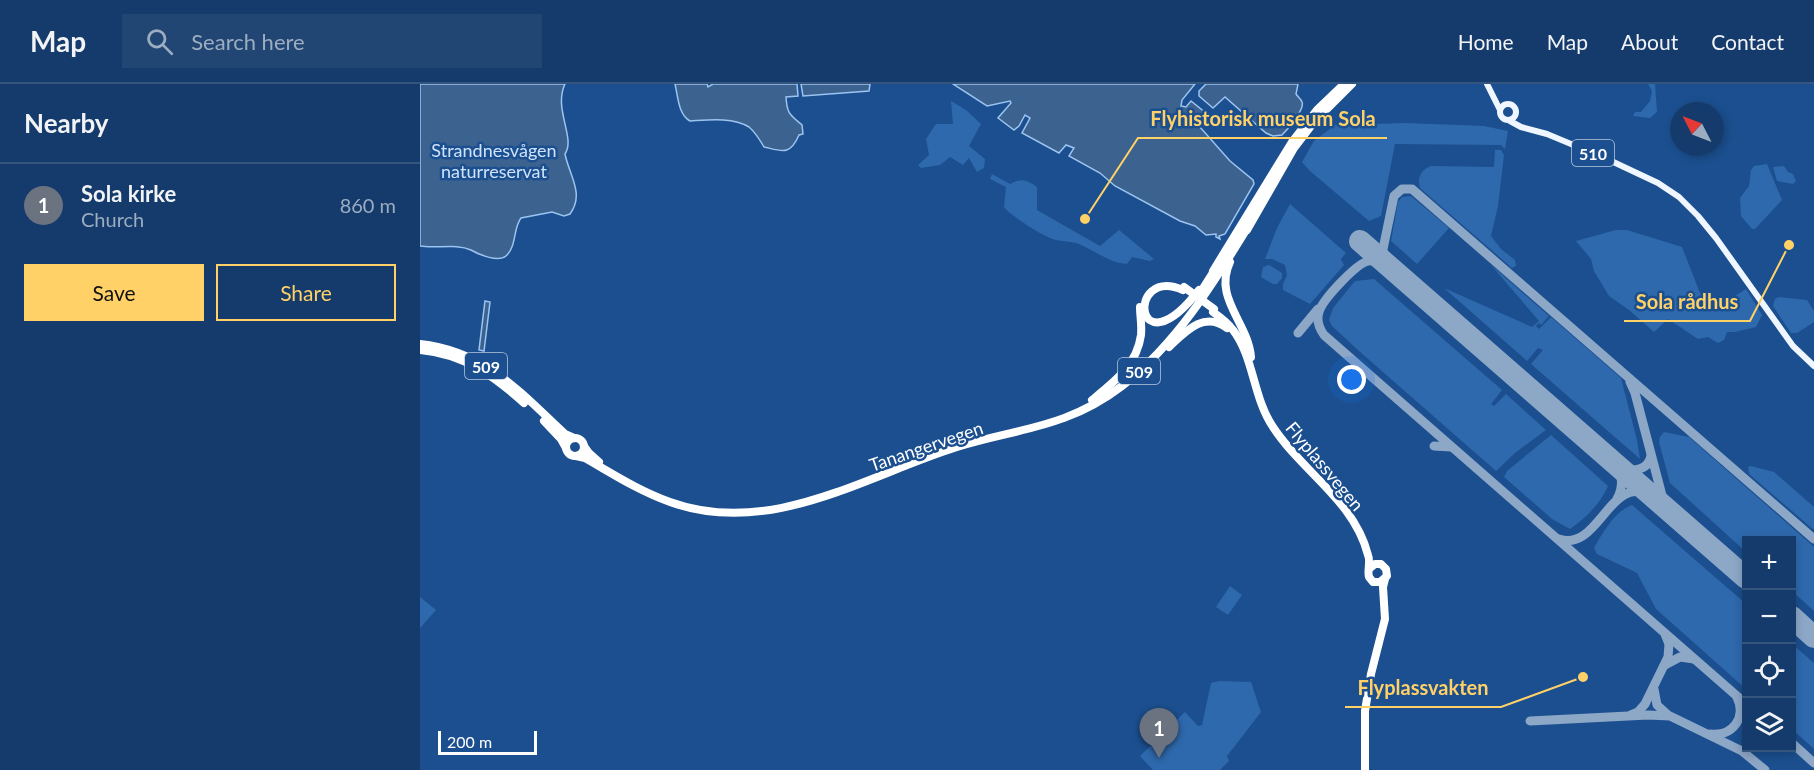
<!DOCTYPE html>
<html lang="en">
<head>
<meta charset="utf-8">
<style>
  body { margin:0; font-family:Lato,sans-serif; background:#214673; color:#f1f3f6 }
  .controls { position:absolute; right:18px; bottom:18px; display:grid; overflow:hidden; border-radius:0px; box-shadow:0 3px 9px #0003 }
  .controls button { width:54px; height:54px; display:grid; place-items:center; padding:0; border:0; border-bottom:2px solid #33557e; background:#143b6b; color:#f1f3f6; font:30px sans-serif }
  .compass { position:absolute; left:1250px; top:18px; width:54px; height:54px; border-radius:50%; background:#143b6b; box-shadow:0 3px 9px #0003; rotate:312deg }
  .scale { position:absolute; left:18px; bottom:15px; width:99px; box-sizing:border-box; padding-left:6px; border:3px solid #fff; border-top:0; font-size:16px; line-height:21px; white-space:nowrap; color:#fff; -webkit-text-stroke:4px #1b4f8f; paint-order:stroke }
  .you { position:absolute; left:932px; top:296px; width:21px; height:21px; margin:-15px; border:4px solid #fff; border-radius:50%; background:#1a73e8; box-shadow:0 0 0 9px #1a73e833 }
  .badge { display:grid; place-items:center; width:39px; height:39px; border-radius:50%; background:#ffd166; color:#fff; font-size:20px; font-weight:700 }
  .pin { position:absolute; translate:-50% -50px; filter:drop-shadow(0 2px 3px #0008) }
  .pin::after { content:''; position:absolute; top:32px; width:21px; height:18px; background:inherit; clip-path:polygon(0 0,100% 0,50% 100%) }
  .list { margin:0; padding:0; list-style:none }
  h2 { display:flex; justify-content:space-between; align-items:center; height:78px; margin:0; padding:0 24px; font-size:26px }
  h2 small { font-size:20px; font-weight:400; color:#9dadc1 }
  .list li { display:grid; grid-template-columns:39px 1fr auto; gap:18px; align-items:center; box-sizing:border-box; height:84px; padding:0 24px; border-top:2px solid #33557e }
  .list b { display:block; font-size:22px; white-space:nowrap }
  .list p { margin:0; font-size:20px; white-space:nowrap; color:#9dadc1 }
  .list em { font-size:20px; font-style:normal; color:#9dadc1 }
  .actions { display:flex; gap:12px; padding:18px 24px }
  .actions a { flex:1; padding:14px 0; border:2px solid #ffd166; border-radius:0px; text-align:center; font-size:21px; color:#ffd166 }
  .actions .main { background:#ffd166; color:#111 }
  .icon { flex:none; width:33px; height:33px; fill:none; stroke:currentColor; stroke-width:2; stroke-linecap:round; stroke-linejoin:round }
  .map { position:relative; flex:none; width:1394px; height:686px; overflow:hidden }
  header { display:flex; align-items:center; gap:36px; box-sizing:border-box; height:84px; padding:0 30px; background:#143b6b; border-bottom:2px solid #33557e }
  header strong { font-size:28px }
  nav { display:flex; gap:33px; margin-inline-start:auto; font-size:21px }
  .search { width:420px; height:54px; background:#214673; display:flex; align-items:center; gap:15px; box-sizing:border-box; padding:0 21px; border-radius:0px; color:#9dadc1; font-size:22px }
  main { display:flex }
  aside { flex:1; background:#143b6b }
  .map>svg:first-child { display:block }
  .green { fill:#2e69ad }
  .water { fill:#3c6290; stroke:#9cc4f0; stroke-width:1.5 }
  .lines { fill:none; stroke-linecap:round; stroke-linejoin:round }
  .taxiway { stroke:#8da7c7; stroke-width:9 }
  .runway { stroke:#8da7c7; stroke-width:22 }
  .major { stroke:#f0f6ff; stroke-width:6 }
  .highway { stroke:#fff; stroke-width:8 }
  .highway-bridge { stroke:#fff; stroke-width:8 }
  .labels { text-anchor:middle; dominant-baseline:central; stroke-width:5; stroke-linejoin:round; paint-order:stroke }
  .shield { fill:#1b4f8f; stroke:#bbcadd; stroke-width:1.5 }
  .shield-label { font-size:16px; font-weight:bold; fill:#fff }
  .park-label { font-size:18px; fill:#cfe3fa; stroke:#1b4f8f }
  .street-label { font-size:18px; fill:#fff; stroke:#1b4f8f }
  .leader { fill:none; stroke:#ffd166; stroke-width:2 }
  .callout-dot { fill:#ffd166; stroke:#1b4f8f; stroke-width:2 }
  .callout-label { font-size:20px; text-anchor:middle; font-weight:bold; fill:#ffd166; stroke:#1b4f8f; stroke-width:5; stroke-linejoin:round; paint-order:stroke }
</style>
</head>
<body>
<header>
<strong>Map</strong>
<div class="search"><svg class="icon" aria-label="search" viewBox="0 0 24 24"><circle cx="10" cy="10" r="6"/><path d="M15 15l6 6"/></svg>Search here</div>
<nav><a>Home</a><a>Map</a><a>About</a><a>Contact</a></nav>
</header>
<main>
<aside>
<h2>Nearby<small></small></h2>
<ul class="list">
<li><span class="badge" style="background:#6b7280">1</span><div><b>Sola kirke</b><p>Church</p></div><em>860 m</em></li>
</ul>
<div class="actions"><a class="main">Save</a><a>Share</a></div>
</aside>
<div class="map">
<svg width="1394" height="686" viewBox="0 0 1394 686">
  <rect width="100%" height="100%" fill="#1b4f8f"/>
  <!-- green -->
  <g class="green">
    <path d="M1228,0H1235L1237,28L1230,34L1213,32L1215,28H1221L1230,17L1232,7Z"/>
    <path d="M531,17L546,26L561,40L549,62L565,75L564,84L557,88L549,74L543,81L530,73L520,81L501,84L498,81L509,71L506,55L516,40H533Z"/>
    <path d="M986,39L1064,42L1088,47L1085,65L1081,61L975,60L961,132L949,137L890,87L882,78L894,57L915,41Z"/>
    <path d="M1075,66H1081L1084,71L1078,122L1071,152L1081,165L1095,176L1096,182L1092,184L1000,104C997,93 1001,86 1011,82L1074,83Z"/>
    <path d="M1347,80L1362,116L1335,145H1332L1321,132L1320,114L1329,102L1331,86L1334,82Z"/>
    <path d="M1364,82L1368,88L1373,90L1376,97L1373,100L1357,97L1353,83Z"/>
    <path d="M572,90L590,100C602,94 606,95 617,103V126L680,162L699,146L734,175L730,177L712,173L707,180C690,179 675,167 659,160C651,157 644,158 636,156C625,154 591,132 584,123L586,103L570,95Z"/>
    <path d="M991,112L1029,144L997,180L971,157L978,118L982,113Z"/>
    <path d="M870,120L926,169L921,175L924,181L890,220L863,206V200L867,191L865,181L852,175H845L857,144Z"/>
    <path d="M1196,146H1207L1262,163L1280,209L1298,216L1302,220L1326,205L1342,231L1336,243L1315,248H1307L1304,256L1298,259L1288,253L1278,255L1248,235L1234,248L1209,226L1189,212L1174,187L1171,175L1156,157Z"/>
    <path d="M849,181L862,189V194L857,200H853L841,193L843,183Z"/>
    <path d="M1071,181L1129,232L1121,241L1119,239L1116,242L1119,245L1131,233L1201,294L1217,356L1220,375L1111,280L1123,266L1118,264L1107,277L1024,204L1112,243L1119,237Z"/>
    <path d="M954,195L1082,306L1071,320L1074,322L1086,310L1126,346L1095,369L1076,387L939,267L912,242L909,236L913,224L935,197Z"/>
    <path d="M1359,213L1387,216L1394,227V238L1377,249H1371L1353,222L1355,215Z"/>
    <path d="M1244,348L1269,353L1394,463V527L1372,507V457H1326V468L1250,399L1239,358L1240,353Z"/>
    <path d="M1131,351L1188,402C1180,420 1166,434 1150,445L1132,435L1084,393L1087,387Z"/>
    <path d="M1331,382L1354,388L1394,423V446L1329,390L1328,383Z"/>
    <path d="M1212,421L1326,520V605L1236,525L1217,489L1177,470L1174,464C1183,448 1195,427 1212,421Z"/>
    <path d="M810,502L822,511L808,531L796,523Z"/>
    <path d="M0,513L16,526L0,544Z"/>
    <path d="M1372,560L1394,579V665L1372,645Z"/>
    <path d="M799,597L831,598L841,628L807,672L809,677L800,686H733L720,672L765,628L778,642L782,641L791,599Z"/>
  </g>
  <!-- water -->
  <g class="water">
    <path d="M0,0H145C133,25 156,54 145,70C149,91 165,110 150,130L144,132L132,128L101,134C93,144 97,162 86,172C78,179 58,170 51,166C36,159 16,165 0,162Z"/>
    <path d="M255,0H287L288,3L293,0H377L378,12L366,13C367,30 370,31 382,41L383,50L379,51C370,72 362,67 344,63C340,56 335,48 329,43C312,33 288,36 270,37C258,30 258,12 255,0Z"/>
    <path d="M381,0H450L449,7L383,12Z"/>
    <path d="M533,0H775L762,16L761,22L766,23L771,17L787,30L779,42L810,77L833,96L834,100L805,150L799,152L800,155L796,153V150L786,151L775,142L760,137L695,102L680,89L649,72L654,64L646,61L639,69L602,49L610,34L605,31L599,42L594,46L578,34L591,19L590,17L567,22Z"/>
    <path d="M786,0H878L876,10C878,13 881,15 882,18C885,25 869,44 862,51L853,52L846,49L805,13L793,24L779,12V7Z"/>
    <path d="M65,217L70,218L64,267L59,266Z"/>
  </g>
  <g class="lines">
    <!-- taxiway -->
    <g class="taxiway">
      <path d="M967,181C961,178 955,176 948,177C936,180 902,216 899,228C896,237 899,244 904,251L1326,620"/>
      <path d="M967,181L963,173V165L974,112L982,105H992L1394,455"/>
      <path d="M878,249L898,225"/>
      <path d="M1210,298L1215,309L1245,423"/>
      <path d="M1014,362L1031,363"/>
      <path d="M1194,378C1203,390 1204,402 1197,415"/>
      <path d="M1201,385C1214,387 1228,387 1231,372"/>
      <path d="M1139,455C1181,469 1190,382 1236,415"/>
      <path d="M1245,581L1260,573L1274,575"/>
      <path d="M1234,605L1237,621L1248,631"/>
      <path d="M1211,631L1218,628L1225,620L1248,573L1249,560L1245,550"/>
      <path d="M1110,637L1228,631L1250,632L1322,667L1345,686"/>
      <path d="M1290,650C1312,653 1327,634 1317,613"/>
      <path d="M1372,659L1394,679"/>
    </g>
    <!-- runway -->
    <g class="runway">
      <path d="M940,157L1326,494"/>
      <path d="M1372,533L1394,553"/>
    </g>
    <!-- major -->
    <g class="major">
      <path d="M1067,0L1080,26"/>
      <circle cx="1088" cy="28" r="8"/>
      <path d="M1090,37L1101,43L1127,50L1187,75L1238,99L1259,113L1278,132L1296,154L1373,262L1394,282"/>
    </g>
    <!-- highway -->
    <g class="highway">
      <path d="M827,146L874,64L894,38L932,0"/>
      <path d="M810,178C793,214 828,238 831,273"/>
      <path d="M793,187L872,58L897,26L924,0"/>
      <path d="M763,206C705,181 714,290 779,206"/>
      <path d="M782,206L796,184"/>
      <path d="M793,228C800,233 808,239 813,246C834,273 833,314 853,343C882,388 934,416 948,471C951,478 947,486 949,493L953,498H960L967,492L966,485L961,480H955L949,485"/>
      <path d="M0,260C65,267 100,308 145,350L154,354"/>
      <path d="M749,263C766,247 784,227 807,244"/>
      <path d="M0,266C43,270 73,291 104,319"/>
      <path d="M672,316C694,298 717,281 721,251C722,241 720,232 720,223"/>
      <path d="M124,337L141,355L146,364"/>
      <circle cx="155" cy="363" r="9"/>
      <path d="M164,362L169,369L179,378"/>
      <path d="M156,372L165,374C193,390 219,407 250,418C350,454 445,392 537,363C599,344 647,344 702,302C756,260 793,200 828,143"/>
      <path d="M945,686V627L951,590L965,535L963,503L965,495"/>
    </g>
    <!-- highway-bridge -->
    <path class="highway-bridge" d="M764,203L794,225"/>
  </g>
  <g class="labels">
    <!-- shield labels -->
    <g class="shield">
      <rect x="1152" y="56" width="42" height="26" rx="4.5"/>
      <rect x="45" y="269" width="42" height="26" rx="4.5"/>
      <rect x="698" y="274" width="42" height="26" rx="4.5"/>
    </g>
    <g class="shield-label">
      <text x="1173" y="69">510</text>
      <text x="66" y="282">509</text>
      <text x="719" y="287">509</text>
    </g>
    <!-- park labels -->
    <g class="park-label">
      <text x="74" y="66">Strandnesvågen<tspan x="74" dy="21">naturreservat</tspan></text>
    </g>
    <!-- street labels -->
    <g class="street-label">
      <text transform="translate(506 362) rotate(-19)">Tanangervegen</text>
      <text transform="translate(905 382) rotate(50)">Flyplassvegen</text>
    </g>
  </g>
  <!-- callouts -->
  <path class="leader" d="M665 135L718 54H967M1369 161L1330 237H1204M1163 593L1081 623H925"/>
  <g class="callout-dot">
    <circle cx="665" cy="135" r="6"/>
    <circle cx="1369" cy="161" r="6"/>
    <circle cx="1163" cy="593" r="6"/>
  </g>
  <g class="callout-label">
    <text x="843" y="42">Flyhistorisk museum Sola</text>
    <text x="1267" y="225">Sola rådhus</text>
    <text x="1003" y="611">Flyplassvakten</text>
  </g>
</svg>
<div class="controls">
<button>+</button>
<button>−</button>
<button><svg class="icon" aria-label="locate" viewBox="0 0 24 24"><circle cx="12" cy="12" r="6"/><path d="M12 2v4M12 18v4M2 12h4M18 12h4"/></svg></button>
<button><svg class="icon" aria-label="layers" viewBox="0 0 24 24"><path d="M12 4l9 5-9 5-9-5zM3 14l9 5 9-5"/></svg></button>
</div>
<svg class="compass" viewBox="-18 -18 36 36"><path d="M0-13l5 13h-10z" fill="#e53935"/><path d="M0 13l5-13h-10z" fill="#9dadc1"/></svg>
<div class="scale">200 m</div>
<div class="you"></div>
<div class="pin badge" style="left:739px;top:674px;background:#6b7280">1</div>
</div>
</main>
</body>
</html>
